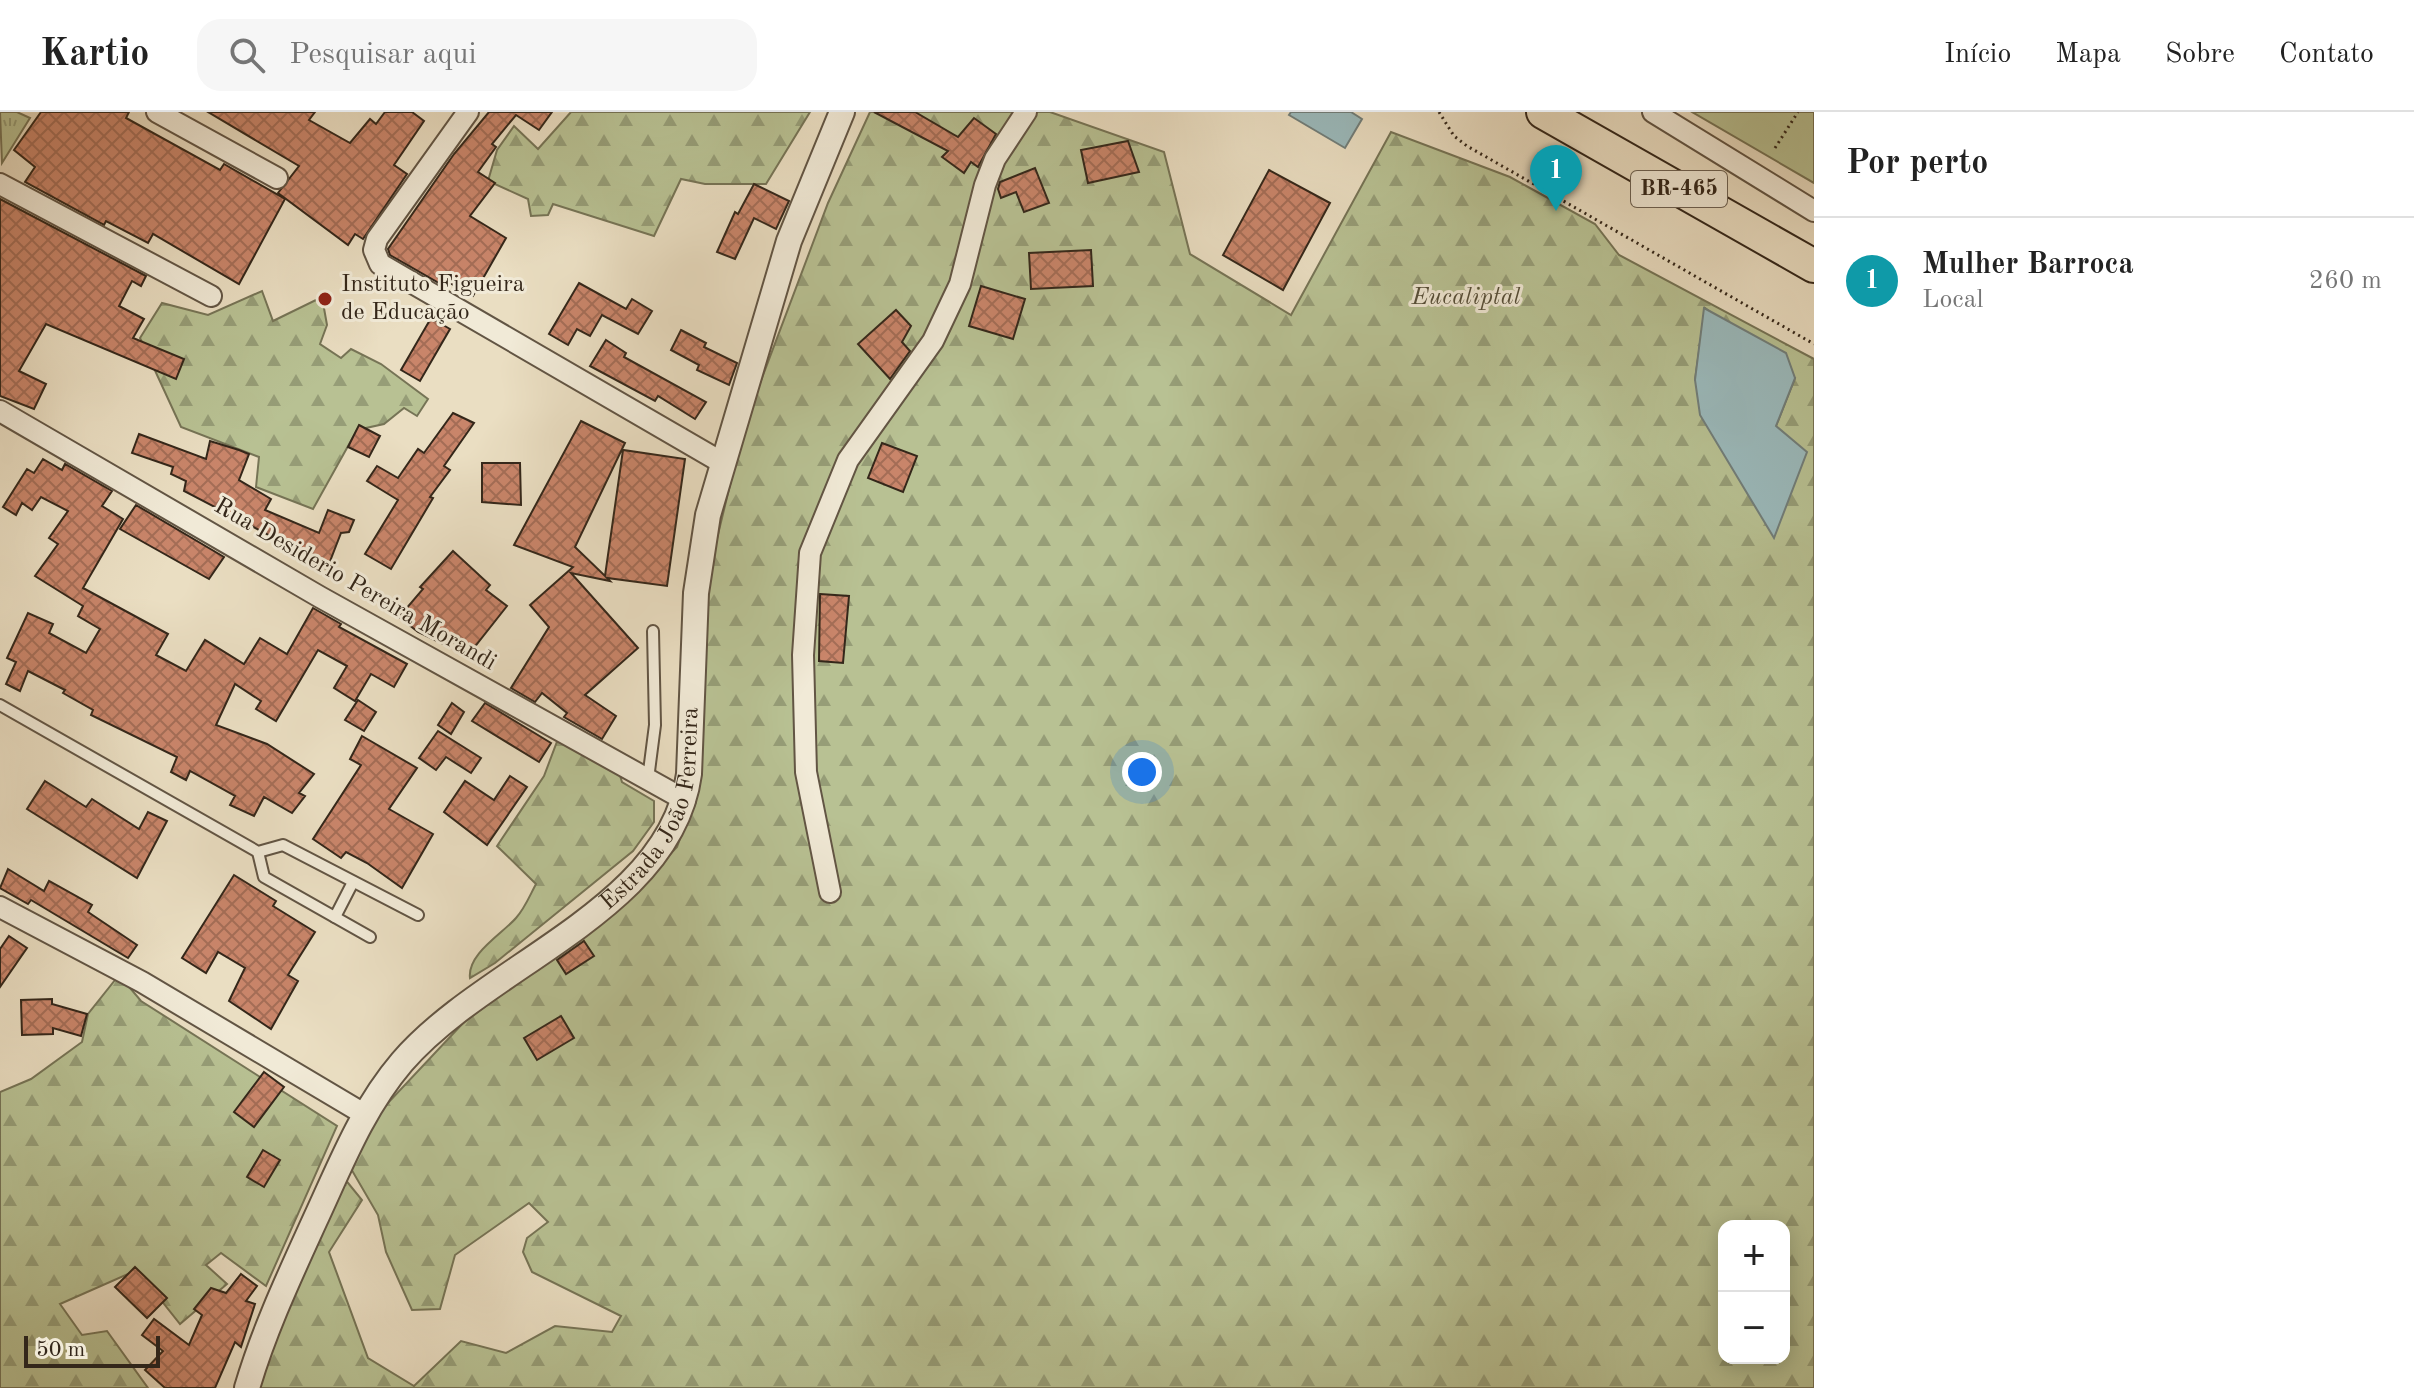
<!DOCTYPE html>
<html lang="pt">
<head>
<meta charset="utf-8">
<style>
  body { margin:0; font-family:"Old Standard TT",serif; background:#f6f6f6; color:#222 }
  .controls { position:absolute; right:24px; bottom:24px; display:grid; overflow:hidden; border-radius:16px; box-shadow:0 4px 20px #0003 }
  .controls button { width:72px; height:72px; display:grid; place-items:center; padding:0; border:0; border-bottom:2px solid #e0e0e0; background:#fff; color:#222; font:40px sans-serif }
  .scale { position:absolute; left:24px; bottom:20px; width:136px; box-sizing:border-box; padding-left:8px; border:4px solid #34271a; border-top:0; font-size:22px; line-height:28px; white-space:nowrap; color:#34271a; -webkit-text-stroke:6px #f1ead7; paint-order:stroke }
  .you { position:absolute; left:1142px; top:660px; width:28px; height:28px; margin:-20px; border:6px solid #fff; border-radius:50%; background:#1a73e8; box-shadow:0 0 0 12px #1a73e833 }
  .badge { display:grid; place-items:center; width:52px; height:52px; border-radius:50%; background:#b45309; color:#fff; font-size:26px; font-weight:700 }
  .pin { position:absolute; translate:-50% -66px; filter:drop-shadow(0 2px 4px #0008) }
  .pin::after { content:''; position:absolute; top:42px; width:28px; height:24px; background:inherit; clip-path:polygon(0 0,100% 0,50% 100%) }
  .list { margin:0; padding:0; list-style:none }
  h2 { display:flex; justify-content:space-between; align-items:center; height:104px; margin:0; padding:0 32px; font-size:34px }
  h2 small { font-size:26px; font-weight:400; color:#767676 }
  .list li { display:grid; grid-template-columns:52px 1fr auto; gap:24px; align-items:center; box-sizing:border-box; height:128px; padding:0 32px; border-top:2px solid #e0e0e0 }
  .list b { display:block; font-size:30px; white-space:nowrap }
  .list p { margin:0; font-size:26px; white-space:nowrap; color:#767676 }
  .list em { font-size:26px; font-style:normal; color:#767676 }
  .icon { flex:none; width:44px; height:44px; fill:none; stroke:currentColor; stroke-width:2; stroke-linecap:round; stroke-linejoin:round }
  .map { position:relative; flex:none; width:1814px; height:1276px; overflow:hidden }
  header { display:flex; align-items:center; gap:48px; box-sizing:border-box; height:112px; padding:0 40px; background:#fff; border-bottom:2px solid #e0e0e0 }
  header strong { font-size:38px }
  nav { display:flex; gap:44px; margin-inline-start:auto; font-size:28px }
  .search { width:560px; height:72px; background:#f6f6f6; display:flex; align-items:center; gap:20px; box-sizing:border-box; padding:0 28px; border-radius:24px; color:#767676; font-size:30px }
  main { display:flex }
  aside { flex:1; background:#fff }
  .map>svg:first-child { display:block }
  .green { fill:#b8c193; stroke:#767456; stroke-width:2 }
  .forest { fill:url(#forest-firs); stroke:#767456; stroke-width:2; fill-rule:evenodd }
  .park { fill:url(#park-tufts); stroke:#767456; stroke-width:2 }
  .water { fill:#9bbabc; stroke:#727f7b; stroke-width:2 }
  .building { fill:url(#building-cross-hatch); stroke:#34271a; stroke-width:2 }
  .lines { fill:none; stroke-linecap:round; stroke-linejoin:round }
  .service-casing { stroke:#625544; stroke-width:14 }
  .minor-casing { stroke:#625544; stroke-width:24 }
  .tertiary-casing { stroke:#625544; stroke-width:28 }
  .trunk-casing { stroke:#34271a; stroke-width:36 }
  .path { stroke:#34271a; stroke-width:3; stroke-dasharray:2 4; stroke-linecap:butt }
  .service { stroke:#f1ead7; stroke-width:10 }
  .minor { stroke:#f1ead7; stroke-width:20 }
  .tertiary { stroke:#f1ead7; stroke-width:24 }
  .trunk { stroke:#eadec2; stroke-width:32 }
  .poi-dot { fill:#8f2418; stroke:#f1ead7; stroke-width:3 }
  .labels { text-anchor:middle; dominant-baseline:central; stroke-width:6; stroke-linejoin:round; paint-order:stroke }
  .shield { fill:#f1ead7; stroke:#6d6253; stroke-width:2 }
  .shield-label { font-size:22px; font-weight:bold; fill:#34271a }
  .poi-label { font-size:24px; fill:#34271a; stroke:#f1ead7; text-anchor:start }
  .park-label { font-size:24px; font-style:italic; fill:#554e38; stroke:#f1ead7 }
  .street-label { font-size:24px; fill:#34271a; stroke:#f1ead7 }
</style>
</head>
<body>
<header>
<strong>Kartio</strong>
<div class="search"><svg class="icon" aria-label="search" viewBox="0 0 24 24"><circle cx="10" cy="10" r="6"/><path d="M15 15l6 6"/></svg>Pesquisar aqui</div>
<nav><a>Início</a><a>Mapa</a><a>Sobre</a><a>Contato</a></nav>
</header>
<main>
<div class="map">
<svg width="1814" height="1276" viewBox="0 0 1814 1276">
  <defs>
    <pattern id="forest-firs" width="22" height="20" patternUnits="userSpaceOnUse" patternTransform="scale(2)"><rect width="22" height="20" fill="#b8c193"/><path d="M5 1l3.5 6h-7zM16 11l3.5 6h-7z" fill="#969d77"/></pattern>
    <pattern id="park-tufts" width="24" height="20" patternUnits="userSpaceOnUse" patternTransform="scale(2)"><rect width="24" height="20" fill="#b8c193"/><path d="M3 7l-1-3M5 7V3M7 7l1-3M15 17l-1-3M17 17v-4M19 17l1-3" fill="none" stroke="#969d77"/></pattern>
    <pattern id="building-cross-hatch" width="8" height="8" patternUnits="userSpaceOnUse" patternTransform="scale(2)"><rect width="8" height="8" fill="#c9856a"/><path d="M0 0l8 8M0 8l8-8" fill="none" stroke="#a46d56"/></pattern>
  </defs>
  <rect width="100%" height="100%" fill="#eadec2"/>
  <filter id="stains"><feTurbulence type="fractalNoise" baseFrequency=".0025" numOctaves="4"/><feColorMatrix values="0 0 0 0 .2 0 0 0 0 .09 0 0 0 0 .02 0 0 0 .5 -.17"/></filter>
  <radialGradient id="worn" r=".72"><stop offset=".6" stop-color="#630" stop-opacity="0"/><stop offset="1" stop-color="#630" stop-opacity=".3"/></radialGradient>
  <!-- green -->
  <path class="green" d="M1692,0H1814V71Z"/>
  <!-- forest -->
  <g class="forest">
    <path d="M571,0H810L766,72H705L681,67L654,124L553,92L548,103L531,104L528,87L488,69L497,38L514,14L538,37Z"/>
    <path d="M870,0H1050L1164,40L1190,142L1291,203L1391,20L1510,65L1595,112L1619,143L1814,247V1276H259L273,1228L344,1066L362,1088L329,1140L368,1246L414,1274L461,1229L506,1241L555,1214L612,1220L621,1204L532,1160L523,1140L527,1126L548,1110L529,1091L455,1143L440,1197L412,1198L386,1140L378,1103L350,1055L370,1010L465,909L570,833L636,778L677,735L700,672L698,581L706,472L745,311L828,91ZM1705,196L1795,266L1776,314L1695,268ZM1724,1114H1784V1246H1724Z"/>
    <path d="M262,179L273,209L322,185L327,213L320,232L341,246L351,237L381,252L428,287L417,304L404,296L384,312L357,318L313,397L256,375L259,345L181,315L140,226L162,191L208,203Z"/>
    <path d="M558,627L619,660L622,670L654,689V710L633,739L495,851L470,866C467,842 502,822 516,806C525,796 530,783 536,772L497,734L544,664Z"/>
    <path d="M119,863L141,889L337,1014L266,1174L221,1141L206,1153L227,1172L180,1212L137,1158L60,1192L82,1223L107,1219L148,1276H0V980L31,967L82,930L88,902Z"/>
  </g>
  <!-- park -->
  <path class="park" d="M0,0H17L30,6L2,51Z"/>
  <!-- water -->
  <g class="water">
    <path d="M1291,0H1351L1362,7L1345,36L1289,3Z"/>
    <path d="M1704,196L1786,241L1795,266L1776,314L1807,340L1774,426L1700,303L1695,268Z"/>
  </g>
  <!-- building -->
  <g class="building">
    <path d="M41,0H129L126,6L220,58L224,52L285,87L239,172L153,122L148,131L106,109L104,113L25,70L35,55L14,38Z"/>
    <path d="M208,0H315L309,8L350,31L370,7L376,12L385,0H412L424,9L394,53L407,62L363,127L355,122L348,133L278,81L299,54Z"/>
    <path d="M489,0H552L539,18L516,3L492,32L496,35L478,60L495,71L470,104L506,126L473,184L448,170L446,175L390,143L388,137L454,42Z"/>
    <path d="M874,0H915L958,25L974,6L996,22L978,55L971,50L964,61L942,45L948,39Z"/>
    <path d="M1128,29L1139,60L1088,71L1081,38Z"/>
    <path d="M1035,56L1049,91L1024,100L1016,80L1001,86L998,77L1000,70Z"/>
    <path d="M1269,58L1330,91L1283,178L1223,143Z"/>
    <path d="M754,72L789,89L776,117L754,106L735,147L717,140L735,100L738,102Z"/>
    <path d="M0,87L146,164L141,174L132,169L119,194L144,207L133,226L184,247L176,267L46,212L19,259L46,272L34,297L0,284Z"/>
    <path d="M1091,138L1093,174L1031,177L1029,141Z"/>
    <path d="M579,171L626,197L632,187L652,199L638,222L602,203L590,224L577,217L568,233L549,222Z"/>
    <path d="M981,174L1025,187L1013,227L969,214Z"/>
    <path d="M896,198L911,214L902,230L910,239L890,267L858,232Z"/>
    <path d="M431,206L450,217L420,269L401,258Z"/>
    <path d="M681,218L706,231L704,235L737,251L729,273L697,258L699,253L671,238Z"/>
    <path d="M606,228L626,241L624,245L706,290L695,307L658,284L655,289L590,254Z"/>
    <path d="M453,301L474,311L444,354L450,358L430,385L433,386L391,457L365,442L398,388L367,369L377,354L398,366L418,337L424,341Z"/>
    <path d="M581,309L625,331L575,435L605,464L623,338L685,347L667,474L607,466L610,469L571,461L638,536L585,583L616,604L602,627L564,605L567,601L542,581L535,590L511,576L549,515L530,493L573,455L514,433Z"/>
    <path d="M359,313L380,324L369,345L348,335Z"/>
    <path d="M139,322L206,347L210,329L239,338L249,342L239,368L271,387L265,398L319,421L328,398L354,408L349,420L341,421L327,457L307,450L309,446L286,432L184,379L186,369L171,362L173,355L132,341Z"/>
    <path d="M882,331L917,344L903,380L868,366Z"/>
    <path d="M43,347L62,358L65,352L112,379L102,394L123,407L83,476L168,522L156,543L186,559L205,528L244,552L260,526L287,542L313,496L341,512L339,515L407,552L394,575L371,562L355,589L334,576L347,554L318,538L276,609L256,597L261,589L235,572L216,613L267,632L314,662L299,681L305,684L292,701L264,685L254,704L230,693L235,684L190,659L186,668L171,660L177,645L91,603L93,598L63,581L65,578L28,559L20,579L6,572L16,550L7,546L28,501L53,512L49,521L86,541L100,517L78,504L83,494L35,464L58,432L49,426L68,399L41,385L32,398L22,391L16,403L3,395L27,357L34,361Z"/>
    <path d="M482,351H520L521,393L482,390Z"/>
    <path d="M136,393L224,445L209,467L120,417Z"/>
    <path d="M453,439L490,473L486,478L507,494L469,542L447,525L443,532L418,520L399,505L423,477L420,475Z"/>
    <path d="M820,482L849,484L843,551L819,549Z"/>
    <path d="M358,588L376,600L364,619L345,608Z"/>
    <path d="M452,591L464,600L451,622L438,613Z"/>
    <path d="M485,591L551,631L539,650L472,609Z"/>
    <path d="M438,619L481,646L471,661L446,645L436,658L419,646Z"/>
    <path d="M362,624L417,656L389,697L433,722L402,776L367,751L346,740L341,746L313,727L361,653L350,647Z"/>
    <path d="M510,664L527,675L487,733L444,700L465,669L494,688Z"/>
    <path d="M45,669L86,695L92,687L139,717L148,700L167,709L137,766L27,697Z"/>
    <path d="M8,757L44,779L49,769L92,793L88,800L137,833L128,846L31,788L28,792L0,776Z"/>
    <path d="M234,763L276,789L273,794L315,820L288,863L298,869L271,917L229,889L245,856L218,840L206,861L182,846Z"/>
    <path d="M9,824L27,836L0,875V837Z"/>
    <path d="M584,829L594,844L566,862L557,848Z"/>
    <path d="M52,887V892L87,902L81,924L53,916V922L22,923L21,888Z"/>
    <path d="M561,904L574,926L537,948L524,926Z"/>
    <path d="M264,960L284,975L254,1015L234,1000Z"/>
    <path d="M263,1038L280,1048L264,1075L247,1065Z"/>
    <path d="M135,1155L167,1186L147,1206L115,1175Z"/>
    <path d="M241,1162L257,1174L246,1189L255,1192L241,1235L235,1230L215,1276H165L145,1258L163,1239L142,1223L154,1207L189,1233L202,1203L194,1197L211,1176L226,1181Z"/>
  </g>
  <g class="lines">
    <defs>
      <g id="service">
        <path d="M0,593L258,740L283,733L418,803"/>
        <path d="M648,667L655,613L653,519"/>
        <path d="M258,740L264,765L370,825"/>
        <path d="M335,805L353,770"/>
      </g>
      <g id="minor">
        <path d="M157,0L277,66"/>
        <path d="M468,0L377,127L374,138L380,152L721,350"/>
        <path d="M1653,0L1814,99"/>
        <path d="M0,72L211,184"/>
        <path d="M0,299L320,485L685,688"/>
        <path d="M830,780L806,660L803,543L810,441L848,348L933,229L960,172L985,73L995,47L1026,0"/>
        <path d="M0,795L142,870L364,1002"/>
      </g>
      <g id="tertiary">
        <path id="s1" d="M247,1276C264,1218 290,1163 315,1108C341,1052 362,997 402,950C486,852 671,798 689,662L696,481L708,403L789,129L842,0"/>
      </g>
      <path id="trunk" d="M1543,0L1814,154"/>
    </defs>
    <!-- service casing -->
    <use href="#service" class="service-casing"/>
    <!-- minor casing -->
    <use href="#minor" class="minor-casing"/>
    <!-- tertiary casing -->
    <use href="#tertiary" class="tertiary-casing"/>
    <!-- trunk casing -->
    <use href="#trunk" class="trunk-casing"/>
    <!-- path -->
    <g class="path">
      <path d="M1439,0L1454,24L1467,34L1814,232"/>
      <path d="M1775,36L1798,0"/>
    </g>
    <!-- service -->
    <use href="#service" class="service"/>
    <!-- minor -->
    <use href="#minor" class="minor"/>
    <!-- tertiary -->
    <use href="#tertiary" class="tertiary"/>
    <!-- trunk -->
    <use href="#trunk" class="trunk"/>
  </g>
  <!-- markers -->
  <circle class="poi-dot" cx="325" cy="187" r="8"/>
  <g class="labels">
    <!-- shield labels -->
    <rect class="shield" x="1631" y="59" width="96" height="36" rx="6"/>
    <g class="shield-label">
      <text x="1679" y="77">BR-465</text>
    </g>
    <!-- poi labels -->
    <g class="poi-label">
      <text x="341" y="173">Instituto Figueira<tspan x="341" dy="28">de Educação</tspan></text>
    </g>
    <!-- park labels -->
    <g class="park-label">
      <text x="1466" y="186">Eucaliptal</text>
    </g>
    <!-- street labels -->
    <g class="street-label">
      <text transform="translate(355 473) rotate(30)">Rua Desiderio Pereira Morandi</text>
      <text stroke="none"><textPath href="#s1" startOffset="732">Estrada João Ferreira</textPath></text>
    </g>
  </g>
  <rect width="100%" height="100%" filter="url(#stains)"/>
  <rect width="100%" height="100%" fill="url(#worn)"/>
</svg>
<div class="controls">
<button>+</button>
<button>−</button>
</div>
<div class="scale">50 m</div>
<div class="you"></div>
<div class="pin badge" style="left:1556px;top:99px;background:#0f9aa8">1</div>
</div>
<aside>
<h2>Por perto<small></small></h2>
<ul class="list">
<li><span class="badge" style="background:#0f9aa8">1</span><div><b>Mulher Barroca</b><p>Local</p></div><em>260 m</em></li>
</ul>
</aside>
</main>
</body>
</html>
